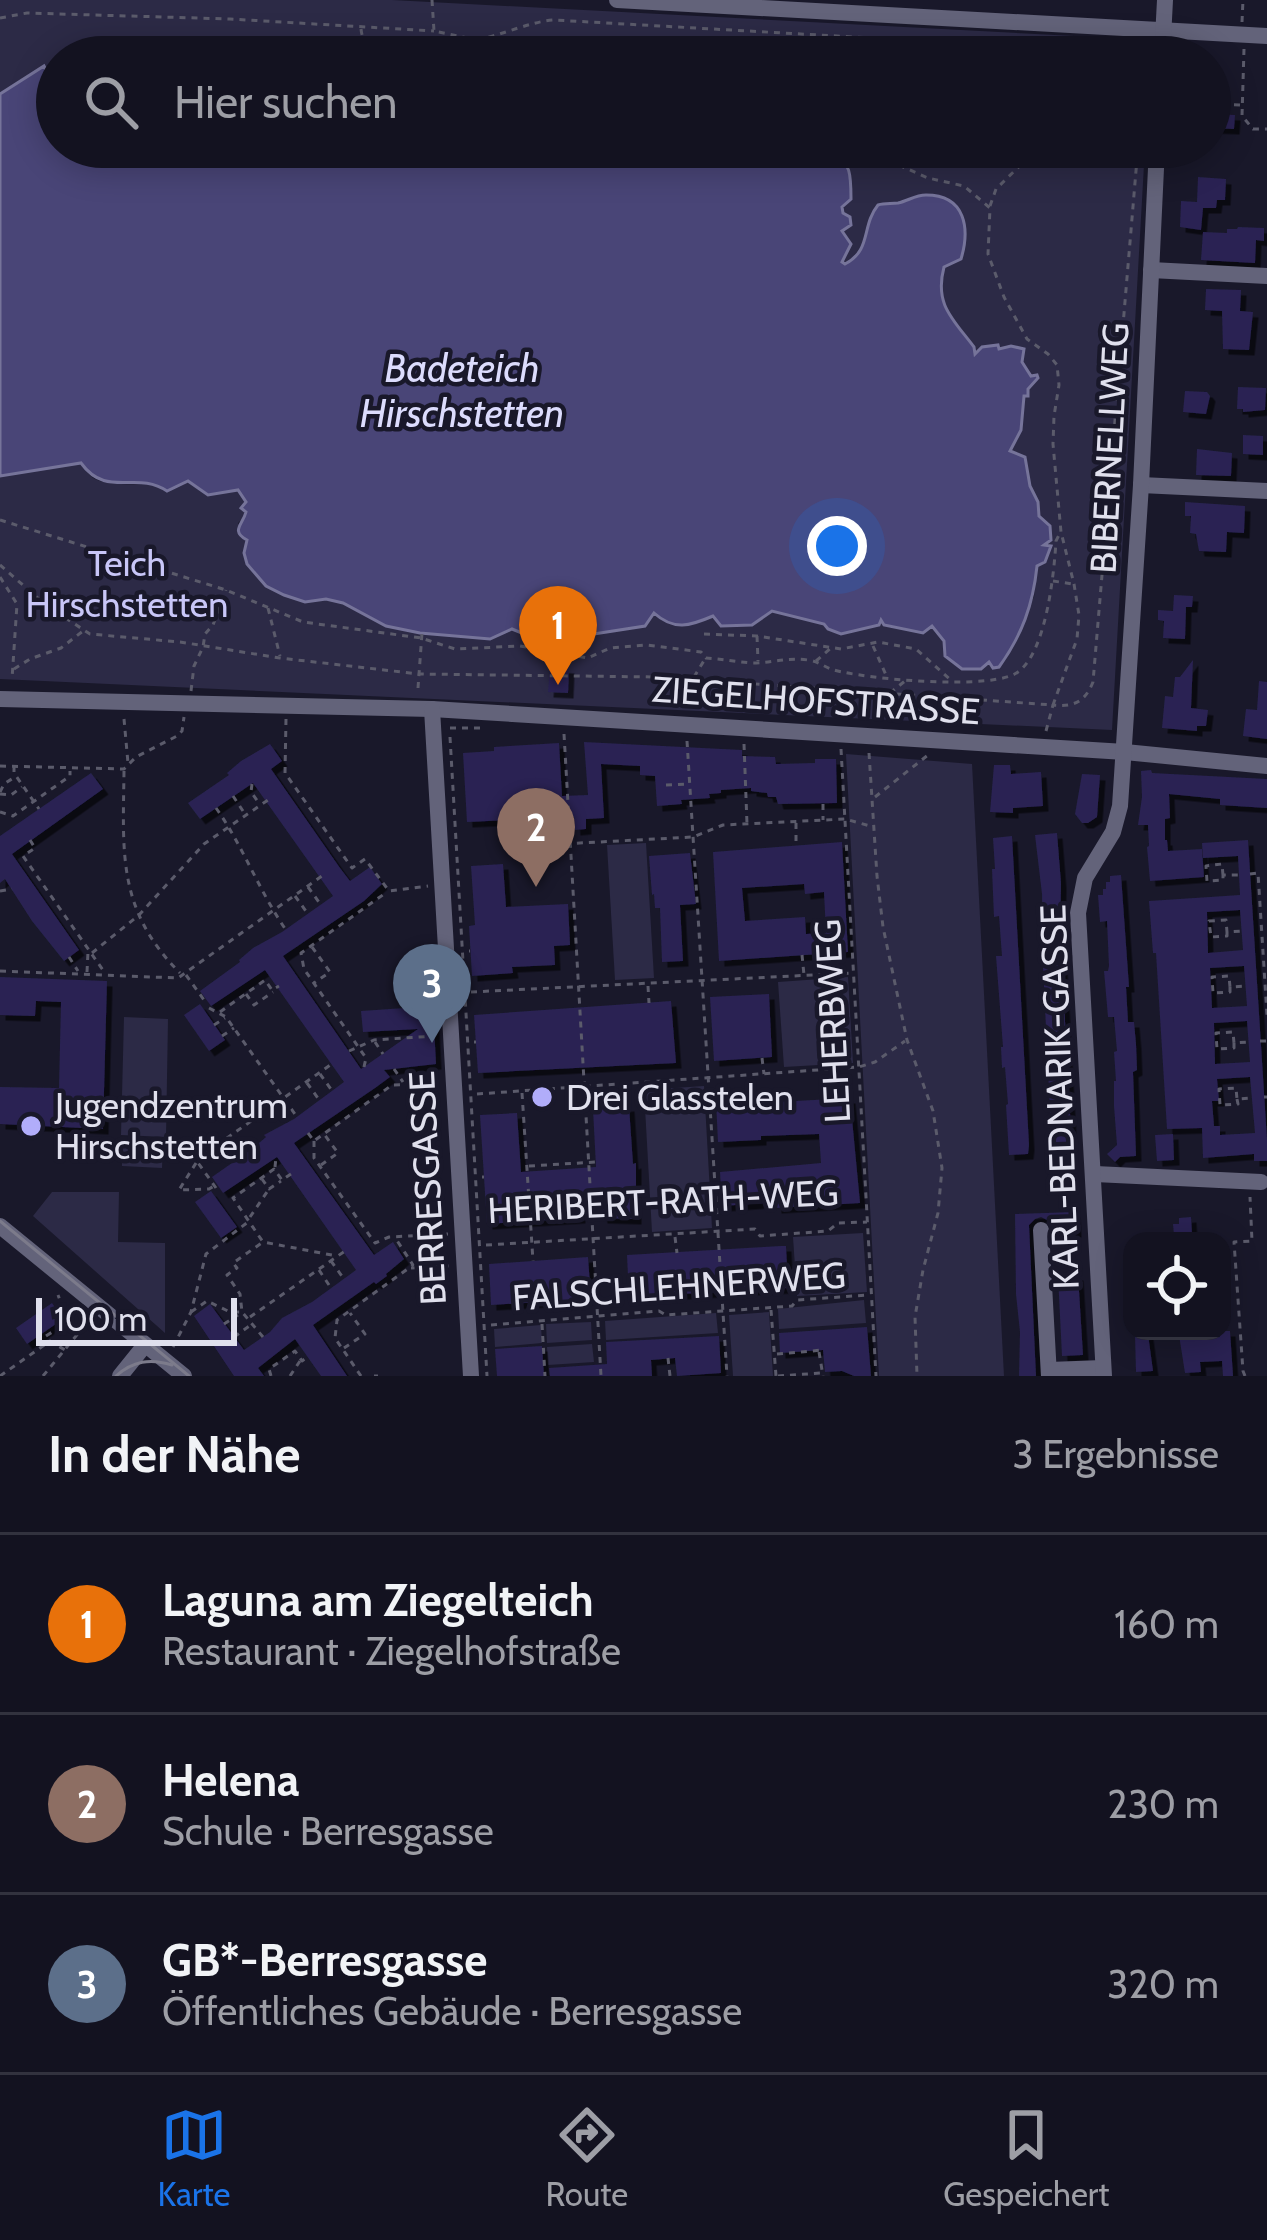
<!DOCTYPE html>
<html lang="de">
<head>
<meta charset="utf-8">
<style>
  body { margin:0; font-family:Cabin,sans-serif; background:#1c1b29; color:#f1f3f6 }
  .controls { position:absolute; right:36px; bottom:36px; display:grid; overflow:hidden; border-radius:24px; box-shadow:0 6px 30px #0003 }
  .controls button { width:108px; height:108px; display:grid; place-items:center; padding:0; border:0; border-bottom:3px solid #32323e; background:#131220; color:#f1f3f6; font:60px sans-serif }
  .scale { position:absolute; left:36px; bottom:30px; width:201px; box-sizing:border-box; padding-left:12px; border:6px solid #e0e0ed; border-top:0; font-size:33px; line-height:42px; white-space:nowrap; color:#e0e0ed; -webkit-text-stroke:9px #19182a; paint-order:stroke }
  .you { position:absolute; left:837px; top:546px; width:42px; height:42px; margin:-30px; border:9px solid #fff; border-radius:50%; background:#1a73e8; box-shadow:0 0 0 18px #1a73e833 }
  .badge { display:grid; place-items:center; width:78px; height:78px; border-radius:50%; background:#1a73e8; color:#fff; font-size:39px; font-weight:700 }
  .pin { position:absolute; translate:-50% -99px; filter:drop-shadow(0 3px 6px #0008) }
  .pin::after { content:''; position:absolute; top:63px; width:42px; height:36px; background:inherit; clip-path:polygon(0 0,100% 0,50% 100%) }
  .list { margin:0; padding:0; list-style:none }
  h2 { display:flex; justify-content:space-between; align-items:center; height:156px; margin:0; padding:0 48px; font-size:51px }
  h2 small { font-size:39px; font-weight:400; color:#9d9ea5 }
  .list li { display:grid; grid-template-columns:78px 1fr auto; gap:36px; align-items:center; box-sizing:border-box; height:180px; padding:0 48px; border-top:3px solid #32323e }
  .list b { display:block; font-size:45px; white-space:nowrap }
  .list p { margin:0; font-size:39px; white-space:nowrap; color:#9d9ea5 }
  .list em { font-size:39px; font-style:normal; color:#9d9ea5 }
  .icon { flex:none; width:66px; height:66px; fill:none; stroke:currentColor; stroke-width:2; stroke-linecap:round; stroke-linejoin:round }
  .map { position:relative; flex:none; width:1267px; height:1376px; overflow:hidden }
  .search { position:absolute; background:#131220; box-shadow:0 6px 30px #0003; left:36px; right:36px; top:36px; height:132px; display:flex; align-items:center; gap:30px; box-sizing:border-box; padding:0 42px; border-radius:66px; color:#9d9ea5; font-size:45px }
  .sheet { height:696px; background:#131220 }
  nav { display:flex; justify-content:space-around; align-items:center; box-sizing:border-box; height:168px; border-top:3px solid #32323e; background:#131220; font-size:33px; color:#9d9ea5 }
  nav a { display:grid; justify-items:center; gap:6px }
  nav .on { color:#1a73e8 }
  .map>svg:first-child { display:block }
  .green { fill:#2c2a46 }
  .water { fill:#494577; stroke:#76749a; stroke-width:3 }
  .building { fill:#292352; fill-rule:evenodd; filter:url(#shadow) }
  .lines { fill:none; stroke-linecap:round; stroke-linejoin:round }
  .path { stroke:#5b5b6b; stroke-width:3; stroke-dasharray:6 6; stroke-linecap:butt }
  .minor { stroke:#63637a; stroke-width:16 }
  .tram { stroke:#7c7b8b; stroke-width:3 }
  .poi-dot { fill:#b1adfa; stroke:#19182a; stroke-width:4.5 }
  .labels { text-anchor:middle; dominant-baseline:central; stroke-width:9; stroke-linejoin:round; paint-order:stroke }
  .street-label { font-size:36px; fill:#e0e0ed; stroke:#19182a }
  .park-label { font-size:36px; fill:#c8c6f7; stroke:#19182a }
  .poi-label { font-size:36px; fill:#e0e0ed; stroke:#19182a; text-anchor:start }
  .water-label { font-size:39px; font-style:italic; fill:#dcdcfd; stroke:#19182a }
</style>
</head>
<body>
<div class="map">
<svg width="1267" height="1376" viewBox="0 0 1267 1376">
  <defs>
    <filter id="shadow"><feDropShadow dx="5.5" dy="5.5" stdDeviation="0" flood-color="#0009"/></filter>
  </defs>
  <rect width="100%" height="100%" fill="#19182a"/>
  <!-- green -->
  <g class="green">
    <path d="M0,0H392L1151,40L1150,57H57V82L53,84L43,66L0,94Z"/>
    <path d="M832,147H1145L1112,730L0,679V476L82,463C85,469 89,476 95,479C110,488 169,483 188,481L208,495L238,490L246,502L245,517L238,523L247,540L244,554L286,594L305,602L326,599L343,603L386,626L420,633L489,639L512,629L534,638L584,637L610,630H627L655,612L713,615L771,611L825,624L841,634L878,625L882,618L932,625L944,641L990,662L994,667L1034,597L1037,566L1043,545L1038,502L1030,486L1025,457L1009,451L1024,396L1031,376C1024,365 1013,348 998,349L997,345L982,347L975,355L973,347C952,319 934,304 944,267L961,259L944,198C917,192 896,204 872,213L861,252L850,264L842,263L851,244L841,231L845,159Z"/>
    <path d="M846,754L972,764L1004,1376H879Z"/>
    <path d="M646,843L654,978L615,980L607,845Z"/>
    <path d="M848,977L853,1063L784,1067L778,982Z"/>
    <path d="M124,1017L168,1019L166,1137L121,1135Z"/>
    <path d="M704,1086L712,1228L652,1232L644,1090Z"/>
    <path d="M122,1141H163L162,1168L122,1166Z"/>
    <path d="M52,1192H119L118,1242L165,1243V1333L33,1216Z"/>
    <path d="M863,1233L867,1292L797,1296L793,1237Z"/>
    <path d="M864,1300L866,1323L779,1329L778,1309Z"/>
    <path d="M769,1312L773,1376H733L729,1315Z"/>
    <path d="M716,1313L718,1333L606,1340L605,1321Z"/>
    <path d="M591,1322L592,1340L547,1343L546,1324Z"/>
    <path d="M541,1325L542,1343L495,1347L494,1329Z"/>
    <path d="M592,1344L594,1362L548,1365L547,1347Z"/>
  </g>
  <!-- water -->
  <path class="water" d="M44,66L53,83L57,82V147H832C851,165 851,174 851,199L842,207L843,213L850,217L851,225L842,231L851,244L842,262L845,264C872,250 861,226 878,205C885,203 891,204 898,203C908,201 915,195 926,195C966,195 970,229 961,259L944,267C934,305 953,319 974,347L975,354L982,347L998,345L999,349L1011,346L1024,349L1022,362L1031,376L1037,375L1038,378L1028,389V396H1024L1021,430L1010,451L1025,457L1030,486L1038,502L1039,516L1050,526L1051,540L1044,545L1051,546L1045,562L1037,566C1033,605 1022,635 999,667L993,668L989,662L981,669H962L945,656L944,641L932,626L923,633L884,625L881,620L879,625L841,634L828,629L824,624L772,611L752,625L721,626L713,616C690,626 674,631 654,613L645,626L555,640L534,638L512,629L490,639L420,633L386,626L343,603L326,599L305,602L284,595L266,586L247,564L244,553L247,540C230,531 243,524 246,512L241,508L246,502L238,490L208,495L188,481L167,491C136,470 107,499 81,463L0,476V94Z"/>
  <!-- building -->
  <g class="building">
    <path d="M1210,114L1235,115L1234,129L1210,128Z"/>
    <path d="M1198,177L1226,179L1225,200H1217L1216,208H1203L1201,230L1180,227L1181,201L1197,202Z"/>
    <path d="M1238,227L1264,228V241L1256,240L1255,263L1201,260L1203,232L1227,233V229H1237Z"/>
    <path d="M1206,289L1241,290L1240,311L1253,312L1249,350L1223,349L1222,311L1205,310Z"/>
    <path d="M1238,387L1266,388L1265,410L1243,412V409H1237Z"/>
    <path d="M1185,391L1207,392L1210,396L1206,414L1183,412Z"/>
    <path d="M1243,435L1263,436V455L1243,454Z"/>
    <path d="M1197,449L1232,453L1231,476L1196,475Z"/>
    <path d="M1185,502L1245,506L1244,533L1227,532L1226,552L1199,551L1196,534L1190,533L1191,516H1185Z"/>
    <path d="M1174,595L1193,596L1192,607H1186L1185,639L1163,638L1164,621L1158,620V610L1173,611Z"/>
    <path d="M1193,660L1191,708L1208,710L1206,726H1197V731L1162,728L1165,696L1173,697L1175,677H1180Z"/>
    <path d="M550,667L569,668L568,693L548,692Z"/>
    <path d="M1259,681L1267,682V739L1243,736L1246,709L1257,710Z"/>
    <path d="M584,742L742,750V756L775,757L776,764L815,763V759H836L837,803L778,804L776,797H768L767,793L751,791V788L721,790V793L709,794L710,798L681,800L682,804L657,806L655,776L640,775V766L601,764L604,818L586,819V829L575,830L574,817L467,822L463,753L494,751V747L559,743L562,796L588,795Z"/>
    <path d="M270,744L282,761L271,769L340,868L350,881L370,867L382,884L364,901L283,956L361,1069L418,1029L363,1032L361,1011L419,1007V1000L432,999L433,1006L436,1064L384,1070L390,1077L375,1088L294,1143L374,1255L393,1242L404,1259L386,1274L387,1276L376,1284L374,1282L313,1325L347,1376H321L295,1339L258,1368L264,1376H234L194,1316L210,1304L244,1350L270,1332L282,1318L312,1302L356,1270L277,1157L223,1193L212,1177L252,1149L266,1137L264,1135L294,1119L344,1082L265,970L211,1006L200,991L240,962L239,960L253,948L282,932L333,896L253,783L200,819L188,803L229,775L227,773L241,761Z"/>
    <path d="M994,765H1010L1011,774L1041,772L1043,806L1013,808V813L990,812Z"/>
    <path d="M1151,770L1152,773L1267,779V808L1220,805V799L1169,794L1170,818L1165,819V840H1167L1168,851L1202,849L1204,877L1150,881L1147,847L1149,846L1148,825H1138L1142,797L1141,771Z"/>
    <path d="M91,773L103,789L12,854L79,950L64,961L32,921L5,879L0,883V836Z"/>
    <path d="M1082,774L1100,775L1097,817L1088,823H1082L1075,814Z"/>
    <path d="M1057,833L1061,883L1060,946L1043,947L1042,894L1035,835Z"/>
    <path d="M1012,836L1029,1145L1028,1154L1009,1155L1006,1105L1008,1104L1005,1067L1002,1068L1001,1047H1003L996,956H1002L999,916L994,917L992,869H995L993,838Z"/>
    <path d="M1248,840L1267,1140V1161H1254V1154L1203,1158L1202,1128L1167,1129L1156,953H1153L1149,901L1240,895L1238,856L1203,858L1202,843ZM1240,910L1243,950L1208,953L1207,912ZM1244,966L1247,1006L1212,1008L1210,968ZM1247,1021L1250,1062L1215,1064L1214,1023ZM1250,1077L1255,1133L1220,1135V1126H1214L1212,1101H1219L1217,1079Z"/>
    <path d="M842,842L848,952L719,961L713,852ZM804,884L805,894L824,892L826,933L806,934L805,917L745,921L742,888Z"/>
    <path d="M690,853L696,904L680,905L683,961L662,962L660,908H655L654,894L652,895L649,856Z"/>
    <path d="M503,864L506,907L568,904L570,945L554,946L555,965L512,967L513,973L472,976L469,926L475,925L471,866Z"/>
    <path d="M1121,875L1129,987H1126L1128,1022H1134L1136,1044L1137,1070L1133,1072L1136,1156L1120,1157L1115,1162L1107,1154L1117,1145L1114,1106V1081H1116L1114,1052L1117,1051L1114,1017H1108L1105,982L1104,971H1108L1109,966L1107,921L1100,922L1098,895H1103V889H1106V882H1110V876Z"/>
    <path d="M1062,965L1072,1150L1052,1152L1043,966Z"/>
    <path d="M0,977L107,981L103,1129L0,1124V1087L59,1088L61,1002L36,1001L35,1016L0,1015Z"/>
    <path d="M769,994L772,1057L714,1061L710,997Z"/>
    <path d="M671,1001L676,1063L478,1073L474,1015Z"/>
    <path d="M200,1004L225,1040L209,1051L184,1015Z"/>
    <path d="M850,1098L860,1203L776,1208V1202L722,1206L720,1172L821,1163L819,1134L761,1136V1140L718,1142L716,1101L759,1099V1103Z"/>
    <path d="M629,1106L633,1164L636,1163V1219L602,1218L601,1205L579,1207L580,1218L487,1224L480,1115L517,1113L521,1172L596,1167L593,1109Z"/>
    <path d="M1173,1134L1174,1160L1157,1161L1155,1135Z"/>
    <path d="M211,1191L237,1227L221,1238L195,1202Z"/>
    <path d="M1075,1212L1076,1232L1054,1233L1051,1222L1041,1217L1035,1219L1029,1225L1036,1376H1019L1020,1332L1016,1294L1015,1214Z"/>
    <path d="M1191,1217L1192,1234L1174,1235L1173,1224H1179V1218Z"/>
    <path d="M781,1246H786L788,1288L629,1297L627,1255Z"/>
    <path d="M588,1257L591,1299L491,1305L489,1264Z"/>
    <path d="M1078,1275L1083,1355L1062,1356L1058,1276Z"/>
    <path d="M52,1303L63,1319L27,1344L16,1328Z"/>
    <path d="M867,1327L871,1376H854L842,1371L825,1372L823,1350L780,1353L779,1333Z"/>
    <path d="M1219,1331H1230L1233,1376H1223L1222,1361L1200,1362L1201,1372L1185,1373L1179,1335H1198V1339L1220,1337Z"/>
    <path d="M1148,1334L1153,1371L1136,1372L1135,1335Z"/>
    <path d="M719,1336L721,1373L677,1376L675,1358L651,1360L652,1376H550L549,1368L607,1364L606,1342Z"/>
    <path d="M542,1346L544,1376H497L495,1349Z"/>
  </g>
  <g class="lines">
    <!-- path -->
    <g class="path">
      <path d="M432,0L434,31L560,57"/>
      <path d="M0,18L27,13L230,19L434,31"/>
      <path d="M1242,22L1243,0"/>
      <path d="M361,29C362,39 367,46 368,57"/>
      <path d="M477,40C502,35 532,21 554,20L1048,48L1111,57"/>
      <path d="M1244,49L1242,116L1253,129H1267"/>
      <path d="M1137,57L1143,42"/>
      <path d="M1210,104L1241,105"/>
      <path d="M990,206L996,189L1039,147"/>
      <path d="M0,520L226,590L303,622L421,638L455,649L520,646L588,658L610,648L647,645L701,652L706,658C722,659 737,662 753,663C772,663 786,657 808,660C818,661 824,667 834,670C866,679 992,691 1018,672C1046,652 1054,575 1056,541L1060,533"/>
      <path d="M0,565L47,606L90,634L180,642L280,658L419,674L656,677L1053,705L1077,639L1079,615L1074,584L1061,532L1053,444L1054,416L1059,385L1057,365L1048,354L1027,339L1004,297L988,254L990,208L964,186L928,178L858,147"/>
      <path d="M0,577L17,604L12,679"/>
      <path d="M1053,581L1073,584"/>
      <path d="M268,608L280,656"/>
      <path d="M704,634L757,636L841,649L878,642L916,649L952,681"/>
      <path d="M757,636L758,661"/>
      <path d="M873,646L886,675"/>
      <path d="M816,661L831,648"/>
      <path d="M14,669L30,659L61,648L83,631"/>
      <path d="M694,677L705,659"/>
      <path d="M418,688L422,633"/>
      <path d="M191,691L194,666L203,647L205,634L213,625L226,590"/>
      <path d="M890,693L905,681"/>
      <path d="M124,719L128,763"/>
      <path d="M286,719L285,773L352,868L365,859L389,891L428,886"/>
      <path d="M450,728H483"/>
      <path d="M1046,731L1053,705C1074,707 1085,702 1093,682L1138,147"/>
      <path d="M564,734L601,1376"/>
      <path d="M450,737L487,1376"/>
      <path d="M687,741L727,1376"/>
      <path d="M744,744L747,824"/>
      <path d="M841,749L876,1376"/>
      <path d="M869,753L877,876L883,927L907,1040L933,1111L942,1168L938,1213L923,1270L915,1317L917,1376"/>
      <path d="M0,766L124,769L136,757L177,736L182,731L184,717"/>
      <path d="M14,766V773L39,809"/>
      <path d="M124,771C123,853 117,910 180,973"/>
      <path d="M252,784L251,792L259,803"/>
      <path d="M666,785L688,784"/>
      <path d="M0,792L4,784L15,777"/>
      <path d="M0,794L11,795L22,787"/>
      <path d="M233,796L245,814"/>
      <path d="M875,797L928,755"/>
      <path d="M823,804V820"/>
      <path d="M216,808C243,846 259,891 286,930"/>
      <path d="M0,812L13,816L70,776V771"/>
      <path d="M796,823V846"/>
      <path d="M30,840L35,848L23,856L105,973"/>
      <path d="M505,847L693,837L723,825L845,819L870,826"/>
      <path d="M1250,874L1258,873L1267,1015"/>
      <path d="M1223,875L1222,864L1206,866L1207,881L1223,880V875H1239"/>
      <path d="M308,887L321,905"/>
      <path d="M0,891L12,889"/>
      <path d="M295,896L308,914"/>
      <path d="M1227,932V936L1211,937L1209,921L1226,920L1227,932L1242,931"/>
      <path d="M312,947L330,972L314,983"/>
      <path d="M469,951H470"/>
      <path d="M92,953L139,915L204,844L268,800"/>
      <path d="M802,955L804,975"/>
      <path d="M69,957L78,971"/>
      <path d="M0,971L178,978L322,876"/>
      <path d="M87,972L88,952"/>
      <path d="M186,975L204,1000"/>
      <path d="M648,986L649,1003"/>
      <path d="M1230,987V992L1213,993L1212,977L1229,976L1230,987L1246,986"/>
      <path d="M471,992L853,973"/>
      <path d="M246,994L254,1005L273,992"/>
      <path d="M209,1008L226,1017L297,1117"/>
      <path d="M220,1012L265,980L272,990L279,986"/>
      <path d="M214,1025L225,1018"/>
      <path d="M222,1036L234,1028"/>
      <path d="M1260,1041H1267"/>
      <path d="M375,1042L383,1054"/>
      <path d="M474,1042H476"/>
      <path d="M1234,1043V1048L1217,1049L1216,1033L1233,1032L1234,1043L1249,1042"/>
      <path d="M349,1051L374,1040L434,1036"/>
      <path d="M762,1058L764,1074"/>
      <path d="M364,1067L366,1058L304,969L301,953L387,892"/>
      <path d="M394,1069L403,1082"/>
      <path d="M320,1074L333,1092"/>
      <path d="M307,1083L320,1101"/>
      <path d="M522,1093L533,1261"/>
      <path d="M477,1094L859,1067L875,1062L905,1041"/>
      <path d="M1264,1097H1267"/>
      <path d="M1237,1099L1238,1104L1220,1105L1219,1089L1236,1088L1237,1099L1253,1098"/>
      <path d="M308,1133L314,1141L392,1085L441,1084"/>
      <path d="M314,1141V1158L375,1243L389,1237L448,1234"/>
      <path d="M196,1163L179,1190L209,1189L214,1186"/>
      <path d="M321,1165L338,1153L324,1134"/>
      <path d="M529,1166L596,1162"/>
      <path d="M275,1167L276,1157"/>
      <path d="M291,1174L282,1180L274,1169L233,1198L263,1242L337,1256"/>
      <path d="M482,1177H484"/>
      <path d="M262,1179L269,1189L281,1181"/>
      <path d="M216,1188L196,1160L333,1063"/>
      <path d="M250,1217L269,1189"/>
      <path d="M420,1237L421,1264"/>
      <path d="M675,1237L677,1253"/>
      <path d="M486,1245L755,1229L760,1236L828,1231L838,1223L867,1222"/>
      <path d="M331,1261L344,1279"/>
      <path d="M411,1268L449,1266"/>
      <path d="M319,1270L331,1288"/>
      <path d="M771,1310L776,1376"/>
      <path d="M191,1312L207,1301L230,1312H240"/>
      <path d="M250,1317L345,1251"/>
      <path d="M224,1324L238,1315"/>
      <path d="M542,1324L545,1376"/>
      <path d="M491,1325L659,1311L666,1315L792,1306L797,1300L868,1295"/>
      <path d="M46,1336C70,1321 68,1321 58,1295"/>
      <path d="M234,1337L252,1324"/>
      <path d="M263,1337L242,1312L240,1294L227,1275L237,1268L233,1263L263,1242"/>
      <path d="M173,1347L191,1312L206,1254L248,1222"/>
      <path d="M344,1348L365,1334L350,1313"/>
      <path d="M819,1352L823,1376"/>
      <path d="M777,1354L823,1350"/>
      <path d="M668,1358L670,1376"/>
      <path d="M0,1376L50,1341L65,1350"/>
      <path d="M43,1376L90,1319"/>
      <path d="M271,1376L269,1369L295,1351L302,1361L309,1356"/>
      <path d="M290,1376L300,1361"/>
      <path d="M361,1376L335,1338L337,1320L413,1265L396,1239"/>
      <path d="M374,1376H378"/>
      <path d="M778,1376L821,1373"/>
      <path d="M1245,1376L1243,1371L1234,1242L1252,1241L1250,1197"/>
    </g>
    <!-- minor -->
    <g class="minor">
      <path d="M617,0L1267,36"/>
      <path d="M1162,57L1165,0"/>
      <path d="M1151,270L1267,276"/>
      <path d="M1141,485L1267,491"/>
      <path d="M0,699L432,709L1125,752L1267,766"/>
      <path d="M432,709L471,1376"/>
      <path d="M1095,1174L1261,1182"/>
      <path d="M0,1226L184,1376"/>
      <path d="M1041,1230L1049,1376"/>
      <path d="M1049,1370L1103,1368"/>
      <path d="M120,1376L145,1345"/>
      <path d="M1104,1376L1078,913L1085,878L1113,832L1120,806L1141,485L1157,147"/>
    </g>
    <!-- tram -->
    <g class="tram">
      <path d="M0,1221L189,1376"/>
      <path d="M116,1376C133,1361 150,1358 172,1365"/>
    </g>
  </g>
  <!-- markers -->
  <g class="poi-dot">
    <circle cx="542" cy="1097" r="12"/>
    <circle cx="31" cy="1126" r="12"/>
  </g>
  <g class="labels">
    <!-- street labels -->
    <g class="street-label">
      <text transform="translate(1109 448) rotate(-87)">BIBERNELLWEG</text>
      <text transform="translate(816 700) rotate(4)">ZIEGELHOFSTRASSE</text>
      <text transform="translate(832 1021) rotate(-93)">LEHERBWEG</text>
      <text transform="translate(1059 1097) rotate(-92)">KARL-BEDNARIK-GASSE</text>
      <text transform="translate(427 1188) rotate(-93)">BERRESGASSE</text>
      <text transform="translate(663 1201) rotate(-3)">HERIBERT-RATH-WEG</text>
      <text transform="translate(679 1286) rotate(-4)">FALSCHLEHNERWEG</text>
    </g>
    <!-- park labels -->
    <g class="park-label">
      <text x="127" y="563">Teich<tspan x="127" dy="41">Hirschstetten</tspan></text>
    </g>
    <!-- poi labels -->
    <g class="poi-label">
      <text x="566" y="1097">Drei Glasstelen</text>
      <text x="55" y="1105">Jugendzentrum<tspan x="55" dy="41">Hirschstetten</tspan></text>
    </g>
    <!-- water labels -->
    <g class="water-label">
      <text x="462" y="368">Badeteich<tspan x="462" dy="45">Hirschstetten</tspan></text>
    </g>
  </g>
</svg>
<div class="controls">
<button><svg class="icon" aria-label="locate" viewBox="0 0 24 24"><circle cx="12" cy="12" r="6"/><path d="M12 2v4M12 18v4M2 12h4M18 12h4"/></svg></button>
</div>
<div class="scale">100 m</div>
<div class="you"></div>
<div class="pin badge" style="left:558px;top:685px;background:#e8710a">1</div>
<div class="pin badge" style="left:536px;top:887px;background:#8d6e63">2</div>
<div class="pin badge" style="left:432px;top:1043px;background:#5c6f8a">3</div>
<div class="search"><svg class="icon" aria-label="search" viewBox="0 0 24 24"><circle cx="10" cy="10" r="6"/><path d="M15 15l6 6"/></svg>Hier suchen</div>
</div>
<section class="sheet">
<h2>In der Nähe<small>3 Ergebnisse</small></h2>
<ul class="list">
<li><span class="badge" style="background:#e8710a">1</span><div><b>Laguna am Ziegelteich</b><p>Restaurant · Ziegelhofstraße</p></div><em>160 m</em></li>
<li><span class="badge" style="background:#8d6e63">2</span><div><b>Helena</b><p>Schule · Berresgasse</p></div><em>230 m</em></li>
<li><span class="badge" style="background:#5c6f8a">3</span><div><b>GB*-Berresgasse</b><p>Öffentliches Gebäude · Berresgasse</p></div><em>320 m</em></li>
</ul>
</section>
<nav>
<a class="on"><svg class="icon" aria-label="map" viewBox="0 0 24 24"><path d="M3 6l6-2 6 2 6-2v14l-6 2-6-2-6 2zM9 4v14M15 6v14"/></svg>Karte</a>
<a><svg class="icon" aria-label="directions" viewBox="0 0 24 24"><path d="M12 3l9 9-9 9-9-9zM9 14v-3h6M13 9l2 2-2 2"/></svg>Route</a>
<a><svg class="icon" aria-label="saved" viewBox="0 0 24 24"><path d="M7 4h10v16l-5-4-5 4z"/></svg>Gespeichert</a>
</nav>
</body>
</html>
